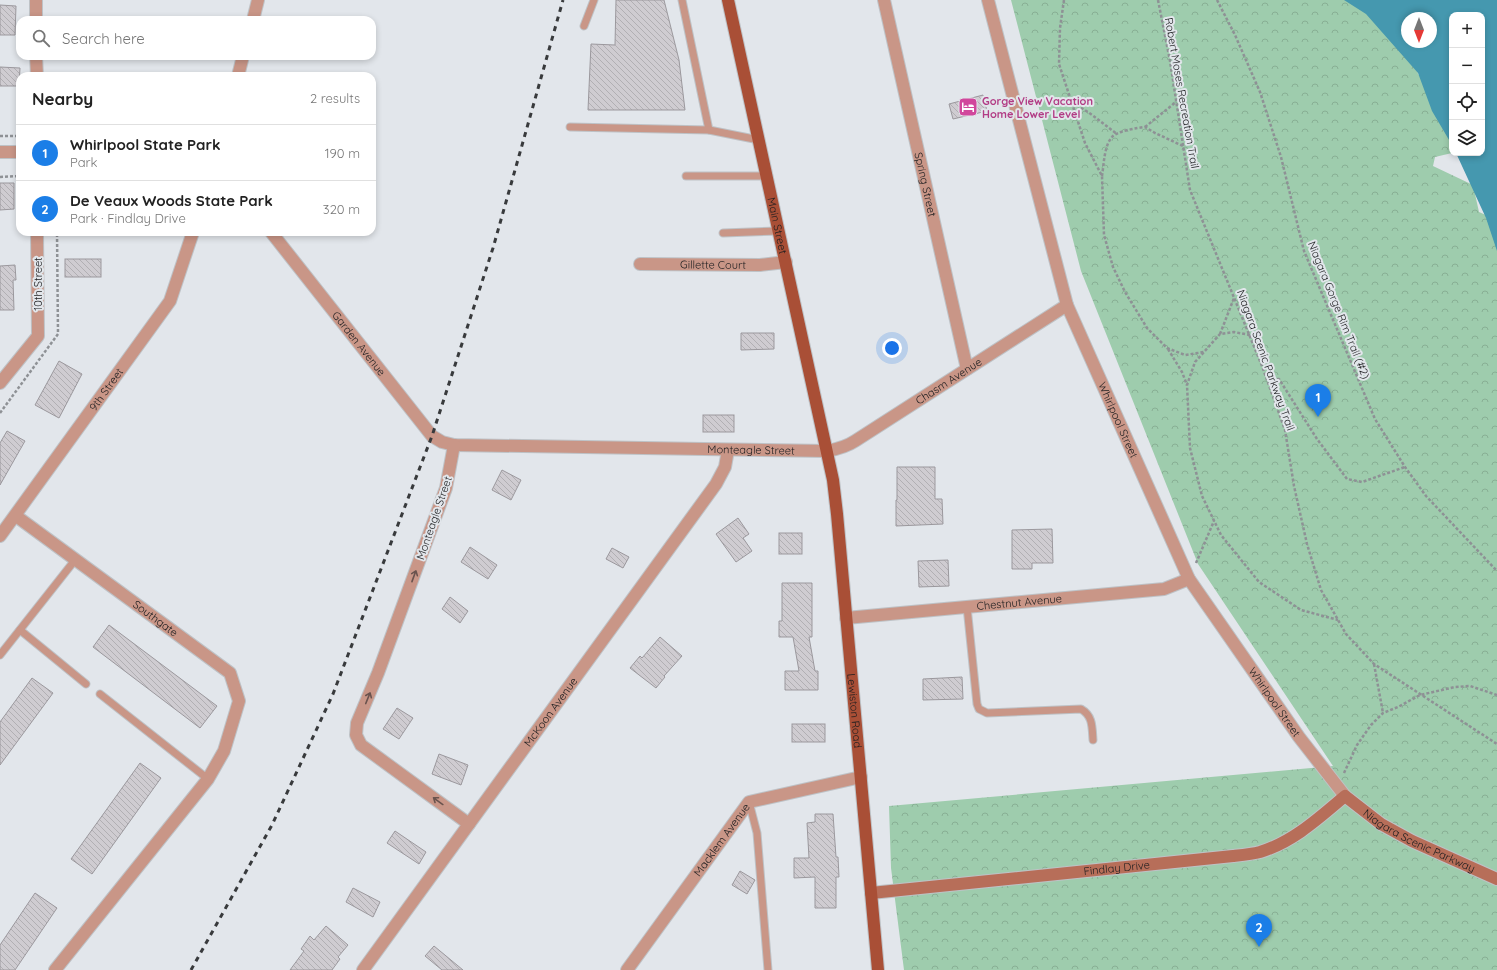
<!DOCTYPE html>
<html lang="en">
<head>
<meta charset="utf-8">
<style>
  body { margin:0; font-family:Quicksand,sans-serif; background:#f6f6f6; color:#222 }
  .controls { position:absolute; right:12px; top:12px; display:grid; overflow:hidden; border-radius:8px; box-shadow:0 2px 6px #0003 }
  .controls button { width:36px; height:36px; display:grid; place-items:center; padding:0; border:0; border-bottom:1px solid #e0e0e0; background:#fff; color:#222; font:20px sans-serif }
  .compass { position:absolute; left:1401px; top:12px; width:36px; height:36px; border-radius:50%; background:#fff; box-shadow:0 2px 6px #0003; rotate:180deg }
  .you { position:absolute; left:892px; top:348px; width:14px; height:14px; margin:-10px; border:3px solid #fff; border-radius:50%; background:#1a73e8; box-shadow:0 0 0 6px #1a73e833 }
  .badge { display:grid; place-items:center; width:26px; height:26px; border-radius:50%; background:#1b7ee7; color:#fff; font-size:13px; font-weight:700 }
  .pin { position:absolute; translate:-50% -33px; filter:drop-shadow(0 1px 2px #0008) }
  .pin::after { content:''; position:absolute; top:21px; width:14px; height:12px; background:inherit; clip-path:polygon(0 0,100% 0,50% 100%) }
  .list { margin:0; padding:0; list-style:none }
  h2 { display:flex; justify-content:space-between; align-items:center; height:52px; margin:0; padding:0 16px; font-size:17px }
  h2 small { font-size:13px; font-weight:400; color:#767676 }
  .list li { display:grid; grid-template-columns:26px 1fr auto; gap:12px; align-items:center; box-sizing:border-box; height:56px; padding:0 16px; border-top:1px solid #e0e0e0 }
  .list b { display:block; font-size:15px; white-space:nowrap }
  .list p { margin:0; font-size:13px; white-space:nowrap; color:#767676 }
  .list em { font-size:13px; font-style:normal; color:#767676 }
  .icon { flex:none; width:22px; height:22px; fill:none; stroke:currentColor; stroke-width:2; stroke-linecap:round; stroke-linejoin:round }
  .map { position:relative; flex:none; width:1497px; height:970px; overflow:hidden }
  .search { position:absolute; background:#fff; box-shadow:0 2px 6px #0003; left:16px; top:16px; width:360px; height:44px; display:flex; align-items:center; gap:10px; box-sizing:border-box; padding:0 14px; border-radius:12px; color:#767676; font-size:15px }
  .panel { position:absolute; background:#fff; box-shadow:0 2px 6px #0003; left:16px; top:72px; width:360px; height:164px; border-radius:12px }
  .map>svg:first-child { display:block }
  .park { fill:url(#park-crowns) }
  .water { fill:#4598af; fill-rule:evenodd }
  .building { fill:url(#building-back-hatch); stroke:#9b989d }
  .lines { fill:none; stroke-linecap:round; stroke-linejoin:round }
  .service-casing { stroke:#bec2c6; stroke-width:9 }
  .minor-casing { stroke:#bec2c6; stroke-width:14 }
  .tertiary-casing { stroke:#bec2c6; stroke-width:14 }
  .secondary-casing { stroke:#bec2c6; stroke-width:14 }
  .primary-casing { stroke:#bec2c6; stroke-width:14 }
  .path { stroke:#8e9195; stroke-width:2.5; stroke-dasharray:3 2; stroke-linecap:butt }
  .service { stroke:#c99687; stroke-width:7 }
  .minor { stroke:#c99687; stroke-width:12 }
  .tertiary { stroke:#c99687; stroke-width:12 }
  .secondary { stroke:#b76e59; stroke-width:12 }
  .primary { stroke:#a94f36; stroke-width:12 }
  .rail { stroke:#383a3c; stroke-width:3; stroke-dasharray:5 5; stroke-linecap:butt }
  .oneway { stroke:#6a534e }
  .labels { text-anchor:middle; dominant-baseline:central; stroke-width:4; stroke-linejoin:round; paint-order:stroke }
  .street-label { font-size:11px; fill:#1c1d1f; stroke:#e2e6eb }
  .hotel-label { font-size:11px; font-weight:bold; fill:#b23c85; stroke:#e2e6eb; text-anchor:start }
</style>
</head>
<body>
<div class="map">
<svg width="1497" height="970" viewBox="0 0 1497 970">
  <defs>
    <pattern id="park-crowns" width="20" height="18" patternUnits="userSpaceOnUse"><rect width="20" height="18" fill="#9eccad"/><path d="M2 6a3 3 0 1 1 6 0M12 15a3 3 0 1 1 6 0" fill="none" stroke="#88af94"/></pattern>
    <pattern id="building-back-hatch" width="6" height="6" patternUnits="userSpaceOnUse"><rect width="6" height="6" fill="#cfccd1"/><path d="M-1 5l2 2M0 0l6 6M5-1l2 2" fill="none" stroke="#b1afb3"/></pattern>
  </defs>
  <rect width="100%" height="100%" fill="#e2e6eb"/>
  <!-- park -->
  <path class="park" d="M1011,0H1403L1407,42H1412L1418,74L1452,109V153L1435,157L1433,166L1473,185L1479,212L1497,220V970H904L891,868L889,806L1333,766L1198,564L1081,271Z"/>
  <!-- water -->
  <path class="water" d="M1344,0H1497V251L1486,218L1456,153H1482V15H1452V145L1432,111L1418,73L1366,14ZM1407,18H1431V42H1407Z"/>
  <!-- building -->
  <g class="building">
    <path d="M616,0H664L679,60L685,110H588L591,44L615,45Z"/>
    <path d="M0,5L16,6L15,35H0Z"/>
    <path d="M0,67L20,68L19,86H0Z"/>
    <path d="M983,95L987,111L953,119L949,104Z"/>
    <path d="M0,183H14V209L0,210Z"/>
    <rect x="65" y="259" width="36" height="18"/>
    <path d="M15,265L16,280H13L14,310H0V266Z"/>
    <path d="M741,333H774V349L741,350Z"/>
    <path d="M59,361L82,374L59,418L35,405Z"/>
    <rect x="703" y="415" width="31" height="17"/>
    <path d="M7,431L25,441L0,485V443Z"/>
    <path d="M897,467H935V499H942L943,524L896,526V500H897Z"/>
    <path d="M502,470L521,480L511,500L492,490Z"/>
    <path d="M738,518L749,534L743,538L752,551L736,562L716,534Z"/>
    <path d="M1052,529L1053,563H1032V569H1012V530Z"/>
    <rect x="779" y="533" width="23" height="21"/>
    <path d="M470,547L497,565L488,579L461,562Z"/>
    <path d="M612,548L629,557L623,568L606,559Z"/>
    <path d="M948,560L949,586L919,587L918,561Z"/>
    <path d="M782,583H812V637H809L815,671H818V690H785V671H799L793,637H779V621H782Z"/>
    <path d="M450,597L468,611L460,623L442,609Z"/>
    <path d="M109,625L217,706L200,728L93,647Z"/>
    <path d="M660,637L682,656L664,676L665,677L656,688L630,668L640,656L642,658Z"/>
    <path d="M962,677L963,699L923,700V679Z"/>
    <path d="M32,678L53,693L0,765V722Z"/>
    <path d="M397,708L413,718L399,739L383,729Z"/>
    <rect x="792" y="724" width="33" height="18"/>
    <path d="M439,754L468,765L461,785L432,774Z"/>
    <path d="M140,763L161,778L92,874L71,859Z"/>
    <path d="M815,814H833L836,857H838L839,877H836V908H815V877L794,878V858H809L807,823L815,822Z"/>
    <path d="M395,831L426,852L419,864L387,843Z"/>
    <path d="M740,871L755,880L747,894L732,885Z"/>
    <path d="M353,888L380,902L373,917L346,902Z"/>
    <path d="M35,893L57,908L15,970H0V945Z"/>
    <path d="M326,926L348,945L338,957L340,959L332,970H290L304,951L301,949L310,936L314,940Z"/>
    <path d="M434,946L463,970H442L425,956Z"/>
  </g>
  <g class="lines">
    <defs>
      <g id="service">
        <path d="M682,0L709,130L759,140"/>
        <path d="M584,26L594,0"/>
        <path d="M570,127L709,130"/>
        <path d="M686,176H767"/>
        <path d="M723,233L779,231"/>
        <path d="M967,607L977,704L979,709L987,713L1081,709C1093,716 1092,727 1093,740"/>
        <path d="M20,630L86,684"/>
        <path d="M0,655L75,560"/>
        <path d="M100,694L208,779"/>
        <path d="M749,802L757,833L768,970"/>
      </g>
      <g id="minor">
        <path d="M36,0V20"/>
        <path id="s1" d="M884,0L967,369"/>
        <path d="M253,20L258,0"/>
        <path d="M36,56L37,76"/>
        <path d="M238,76L243,56"/>
        <path d="M0,152H20"/>
        <path id="s2" d="M271,232L432,436L442,442L454,445L827,451C838,449 846,447 855,441L1067,305"/>
        <path id="s3" d="M640,264L760,265L786,262"/>
        <path d="M0,383L38,336L37,232"/>
        <path d="M454,445L446,488L378,673L357,723L356,735L361,745L469,824"/>
        <path id="s4" d="M16,516L230,673L239,701L224,751L208,779L55,970"/>
        <path id="s5" d="M0,536L170,301L193,232"/>
        <path id="s6" d="M846,618L1164,589L1189,579"/>
        <path id="s7" d="M363,970L716,484L725,467L728,450"/>
        <path id="s8" d="M627,970L749,802L861,777"/>
      </g>
      <g id="tertiary">
        <path id="s9" d="M988,0L1067,305L1189,579L1299,737L1345,796"/>
      </g>
      <g id="secondary">
        <path id="s10" d="M871,893L1233,856C1242,855 1252,854 1260,852C1293,842 1319,818 1345,796L1381,824L1412,841L1497,879"/>
      </g>
      <g id="primary">
        <path id="s11" d="M728,0L833,480L837,514L878,970"/>
      </g>
    </defs>
    <!-- service casing -->
    <use href="#service" class="service-casing"/>
    <!-- minor casing -->
    <use href="#minor" class="minor-casing"/>
    <!-- tertiary casing -->
    <use href="#tertiary" class="tertiary-casing"/>
    <!-- secondary casing -->
    <use href="#secondary" class="secondary-casing"/>
    <!-- primary casing -->
    <use href="#primary" class="primary-casing"/>
    <!-- path -->
    <g class="path">
      <path d="M1064,0L1060,28L1059,64L1085,143L1102,176L1104,235L1113,267L1125,292L1147,328L1167,348L1185,355L1204,352"/>
      <path d="M1158,0L1170,61L1190,190L1262,366L1285,430L1294,486L1307,544L1321,590L1346,634L1374,664L1497,744"/>
      <path d="M1217,0L1235,35L1260,92L1281,157L1304,251L1375,419L1405,467L1426,496L1497,571"/>
      <path d="M1072,103C1089,111 1102,123 1117,134"/>
      <path d="M1145,127L1176,102"/>
      <path d="M0,136H20"/>
      <path d="M1102,176C1104,164 1104,146 1112,137C1117,131 1137,128 1145,127L1155,133L1183,146"/>
      <path d="M0,177L20,176"/>
      <path d="M1220,334L1234,298"/>
      <path d="M1250,335L1234,332L1220,334L1195,362L1187,385L1190,448L1202,496L1221,535L1259,582L1301,610L1338,620"/>
      <path d="M1168,349L1182,372L1187,385"/>
      <path d="M1267,379H1279L1317,439L1347,479L1362,482L1405,467"/>
      <path d="M0,413L58,334L57,232"/>
      <path d="M1196,563L1214,521"/>
      <path d="M1374,664L1383,713"/>
      <path d="M1344,773L1357,745L1371,725L1383,713L1398,707L1420,695L1455,687L1470,686L1497,695"/>
    </g>
    <!-- service -->
    <use href="#service" class="service"/>
    <!-- minor -->
    <use href="#minor" class="minor"/>
    <!-- tertiary -->
    <use href="#tertiary" class="tertiary"/>
    <!-- secondary -->
    <use href="#secondary" class="secondary"/>
    <!-- primary -->
    <use href="#primary" class="primary"/>
    <!-- rail -->
    <path class="rail" d="M191,970L272,825L333,694L432,436L493,248L563,0"/>
  </g>
  <!-- one-way arrows -->
  <defs><path id="oneway-shaft" d="M-6 0H5M1.5-3L5.5 0L1.5 3" fill="none" stroke-width="1.6" stroke-linecap="round" stroke-linejoin="round"/></defs>
  <g class="oneway">
    <use href="#oneway-shaft" transform="translate(414 576) rotate(-70)"/>
    <use href="#oneway-shaft" transform="translate(368 698) rotate(-68)"/>
    <use href="#oneway-shaft" transform="translate(438 801) rotate(-144)"/>
  </g>
  <!-- icons -->
  <defs>
    <symbol id="hotel-square" viewBox="-11 -11 22 22"><rect x="-9" y="-9" width="18" height="18" rx="4" fill="#d1479c" stroke="#e2e6eb"/><path d="M-6-4.5h1.5V1H6V5H4.5V3h-9V5H-6ZM-4 0a1.8 1.8 0 1 1 3.6 0ZM.5 0V-2.5h3Q6-2.5 6 0Z" fill="#fff"/></symbol>
  </defs>
  <g fill-rule="evenodd">
    <use href="#hotel-square" x="957" y="96" width="22" height="22"/>
  </g>
  <g class="labels">
    <!-- street labels -->
    <g class="street-label">
      <text transform="translate(1182 93) rotate(80)">Robert Moses Recreation Trail</text>
      <text stroke="none"><textPath href="#s1" startOffset="189">Spring Street</textPath></text>
      <text stroke="none"><textPath href="#s11" startOffset="231">Main Street</textPath></text>
      <text stroke="none"><textPath href="#s3" startOffset="73">Gillette Court</textPath></text>
      <text transform="translate(38 284) rotate(-90)">10th Street</text>
      <text transform="translate(1339 310) rotate(68)">Niagara Gorge Rim Trail (#2)</text>
      <text stroke="none"><textPath href="#s2" startOffset="142">Garden Avenue</textPath></text>
      <text transform="translate(1266 360) rotate(70)">Niagara Scenic Parkway Trail</text>
      <text stroke="none"><textPath href="#s2" startOffset="798">Chasm Avenue</textPath></text>
      <text stroke="none"><textPath href="#s5" startOffset="181">9th Street</textPath></text>
      <text stroke="none"><textPath href="#s9" startOffset="441">Whirlpool Street</textPath></text>
      <text stroke="none"><textPath href="#s2" startOffset="581">Monteagle Street</textPath></text>
      <text transform="translate(434 518) rotate(-71)">Monteagle Street</text>
      <text stroke="none"><textPath href="#s6" startOffset="174">Chestnut Avenue</textPath></text>
      <text stroke="none"><textPath href="#s4" startOffset="173">Southgate</textPath></text>
      <text stroke="none"><textPath href="#s9" startOffset="765">Whirlpool Street</textPath></text>
      <text stroke="none"><textPath href="#s11" startOffset="723">Lewiston Road</textPath></text>
      <text stroke="none"><textPath href="#s7" startOffset="319">McKoon Avenue</textPath></text>
      <text stroke="none"><textPath href="#s8" startOffset="161">Macklem Avenue</textPath></text>
      <text stroke="none"><textPath href="#s10" startOffset="581">Niagara Scenic Parkway</textPath></text>
      <text stroke="none"><textPath href="#s10" startOffset="247">Findlay Drive</textPath></text>
    </g>
    <!-- hotel labels -->
    <g class="hotel-label">
      <text x="982" y="101">Gorge View Vacation<tspan x="982" dy="13">Home Lower Level</tspan></text>
    </g>
  </g>
</svg>
<div class="controls">
<button>+</button>
<button>−</button>
<button><svg class="icon" aria-label="locate" viewBox="0 0 24 24"><circle cx="12" cy="12" r="6"/><path d="M12 2v4M12 18v4M2 12h4M18 12h4"/></svg></button>
<button><svg class="icon" aria-label="layers" viewBox="0 0 24 24"><path d="M12 4l9 5-9 5-9-5zM3 14l9 5 9-5"/></svg></button>
</div>
<svg class="compass" viewBox="-18 -18 36 36"><path d="M0-13l5 13h-10z" fill="#e53935"/><path d="M0 13l5-13h-10z" fill="#767676"/></svg>
<div class="you"></div>
<div class="pin badge" style="left:1318px;top:417px">1</div>
<div class="pin badge" style="left:1259px;top:947px">2</div>
<div class="search"><svg class="icon" aria-label="search" viewBox="0 0 24 24"><circle cx="10" cy="10" r="6"/><path d="M15 15l6 6"/></svg>Search here</div>
<section class="panel">
<h2>Nearby<small>2 results</small></h2>
<ul class="list">
<li><span class="badge">1</span><div><b>Whirlpool State Park</b><p>Park</p></div><em>190 m</em></li>
<li><span class="badge">2</span><div><b>De Veaux Woods State Park</b><p>Park · Findlay Drive</p></div><em>320 m</em></li>
</ul>
</section>
</div>
</body>
</html>
